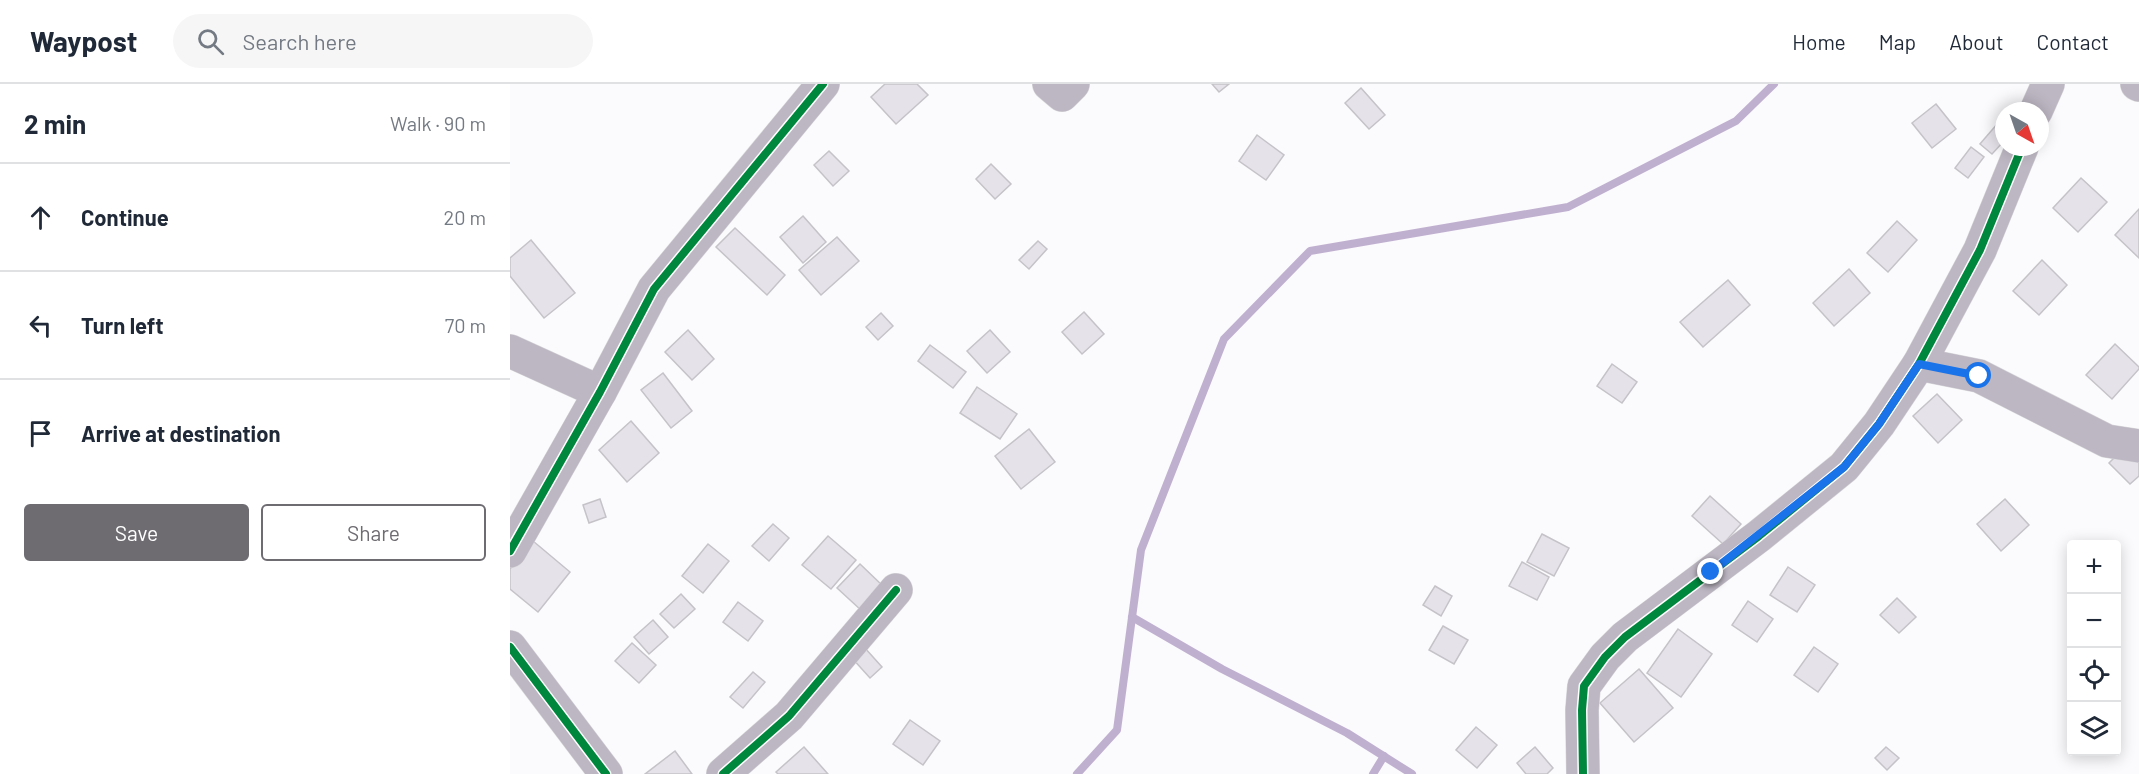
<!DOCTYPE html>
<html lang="en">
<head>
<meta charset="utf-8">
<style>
  body { margin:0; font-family:Barlow,sans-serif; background:#f6f6f7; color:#1f2937 }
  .controls { position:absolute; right:18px; bottom:18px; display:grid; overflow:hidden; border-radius:6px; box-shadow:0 3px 15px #0003 }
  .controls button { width:54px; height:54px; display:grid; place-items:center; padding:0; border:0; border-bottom:2px solid #e0e1e3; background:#fff; color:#1f2937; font:30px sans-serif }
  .compass { position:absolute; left:1485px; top:18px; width:54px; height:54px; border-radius:50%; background:#fff; box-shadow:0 3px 15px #0003; rotate:140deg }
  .stop { position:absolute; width:18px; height:18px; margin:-14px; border:4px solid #1a73e8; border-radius:50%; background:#fff }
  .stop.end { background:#1a73e8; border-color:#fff; box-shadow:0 2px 6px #0008 }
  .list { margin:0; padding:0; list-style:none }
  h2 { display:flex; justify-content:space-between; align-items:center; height:78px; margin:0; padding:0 24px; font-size:26px }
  h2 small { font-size:20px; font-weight:400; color:#747a83 }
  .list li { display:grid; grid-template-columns:39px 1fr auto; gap:18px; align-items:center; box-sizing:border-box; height:108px; padding:0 24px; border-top:2px solid #e0e1e3 }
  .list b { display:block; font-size:22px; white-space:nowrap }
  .list em { font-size:20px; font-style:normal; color:#747a83 }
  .actions { display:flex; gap:12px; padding:18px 24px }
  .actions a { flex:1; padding:14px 0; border:2px solid #6e6b71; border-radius:6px; text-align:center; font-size:21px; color:#6e6b71 }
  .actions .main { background:#6e6b71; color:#fff }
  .icon { flex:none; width:33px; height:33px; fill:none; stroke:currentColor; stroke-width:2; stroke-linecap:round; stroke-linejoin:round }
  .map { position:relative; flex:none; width:1629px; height:690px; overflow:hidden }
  header { display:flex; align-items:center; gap:36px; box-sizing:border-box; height:84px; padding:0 30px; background:#fff; border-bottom:2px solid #e0e1e3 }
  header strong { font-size:28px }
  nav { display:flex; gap:33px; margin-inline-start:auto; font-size:21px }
  .search { width:420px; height:54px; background:#f6f6f7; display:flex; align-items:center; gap:15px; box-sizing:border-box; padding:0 21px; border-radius:33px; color:#747a83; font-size:22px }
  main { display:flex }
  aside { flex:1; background:#fff }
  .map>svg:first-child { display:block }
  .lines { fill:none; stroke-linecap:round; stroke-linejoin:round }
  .stream { stroke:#c0b0d0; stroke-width:8 }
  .building { fill:#e6e2ea; stroke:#c5c3c8; stroke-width:1.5 }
  .minor-casing { stroke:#d8d8da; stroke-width:34 }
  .minor { stroke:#bdb7c3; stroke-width:33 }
  .cycleway-casing { stroke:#fff; stroke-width:11 }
  .cycleway { stroke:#00873e; stroke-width:8 }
  .route { stroke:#1a73e8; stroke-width:8 }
</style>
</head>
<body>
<header>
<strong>Waypost</strong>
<div class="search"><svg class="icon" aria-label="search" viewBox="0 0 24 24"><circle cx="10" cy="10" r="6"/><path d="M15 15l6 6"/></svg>Search here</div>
<nav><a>Home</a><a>Map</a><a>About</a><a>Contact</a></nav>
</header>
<main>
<aside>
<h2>2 min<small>Walk · 90 m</small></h2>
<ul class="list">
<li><svg class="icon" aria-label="ahead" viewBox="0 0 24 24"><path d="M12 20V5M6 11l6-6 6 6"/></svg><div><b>Continue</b></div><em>20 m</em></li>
<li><svg class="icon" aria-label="left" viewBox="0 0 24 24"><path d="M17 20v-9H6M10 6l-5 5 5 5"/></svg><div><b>Turn left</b></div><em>70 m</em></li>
<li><svg class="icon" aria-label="arrive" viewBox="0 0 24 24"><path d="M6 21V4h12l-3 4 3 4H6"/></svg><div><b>Arrive at destination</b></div></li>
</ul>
<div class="actions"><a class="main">Save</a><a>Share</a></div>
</aside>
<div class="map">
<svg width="1629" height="690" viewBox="0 0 1629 690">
  <rect width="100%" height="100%" fill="#fbfafd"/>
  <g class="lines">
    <!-- stream -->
    <g class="stream">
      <path d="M622,533L712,585L837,649L902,690"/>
      <path d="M567,690L607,646L631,466L714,255L800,167L1058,123L1226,37L1264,0"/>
      <path d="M863,690L874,672"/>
    </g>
  </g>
  <!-- building -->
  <g class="building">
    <path d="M375,0H407L418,11L386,40L361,13Z"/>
    <path d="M702,0H719L709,8Z"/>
    <path d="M851,4L875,31L859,45L835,19Z"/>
    <path d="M1426,20L1446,45L1422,64L1402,39Z"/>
    <path d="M1488,39L1494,44V57L1482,70L1470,60Z"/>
    <path d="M747,51L774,71L756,96L729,77Z"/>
    <path d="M1461,63L1474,73L1458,94L1445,84Z"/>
    <path d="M319,67L339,87L323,102L304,81Z"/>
    <path d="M481,80L501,100L485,115L466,95Z"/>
    <path d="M1571,94L1597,118L1568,148L1543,124Z"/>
    <path d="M1629,125V174L1605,151Z"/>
    <path d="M293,132L316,158L293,179L270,153Z"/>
    <path d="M1387,137L1407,156L1378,188L1357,169Z"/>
    <path d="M225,144L275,191L257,211L206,163Z"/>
    <path d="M327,153L349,177L311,211L289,186Z"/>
    <path d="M21,156L65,209L34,234L0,192V174Z"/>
    <path d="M528,157L537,165L519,185L509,176Z"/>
    <path d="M1532,176L1557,201L1529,231L1503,207Z"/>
    <path d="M1339,185L1360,209L1324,242L1303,219Z"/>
    <path d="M1218,196L1240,221L1193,263L1170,238Z"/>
    <path d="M574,228L594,250L572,270L552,248Z"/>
    <path d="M371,229L383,242L368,256L356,243Z"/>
    <path d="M178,246L204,275L182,296L155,268Z"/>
    <path d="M480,246L500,268L477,289L457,267Z"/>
    <path d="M1605,260L1629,283V285L1602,315L1576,291Z"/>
    <path d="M420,261L456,288L443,304L408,277Z"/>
    <path d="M1102,280L1127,298L1112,319L1087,302Z"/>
    <path d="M153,289L182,327L161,344L131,306Z"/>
    <path d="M467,303L507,330L490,355L450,329Z"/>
    <path d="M1427,310L1452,336L1428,359L1403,332Z"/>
    <path d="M121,337L149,369L117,398L89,366Z"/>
    <path d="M519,345L545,378L511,405L485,372Z"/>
    <path d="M1614,364L1629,379V392L1620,400L1599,379Z"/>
    <path d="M1200,412L1231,440L1213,460L1182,432Z"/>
    <path d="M90,415L96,433L79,439L73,421Z"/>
    <path d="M1495,415L1519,441L1491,467L1467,440Z"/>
    <path d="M263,440L279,454L259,477L242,462Z"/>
    <path d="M1032,450L1059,464L1044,492L1017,478Z"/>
    <path d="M318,452L346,476L321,505L292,481Z"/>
    <path d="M23,457L60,488L28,528L0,505V485Z"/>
    <path d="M198,460L219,477L193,509L172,492Z"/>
    <path d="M1012,478L1039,493L1027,516L999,502Z"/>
    <path d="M350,480L374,503L352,527L327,504Z"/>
    <path d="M1278,483L1305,501L1287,528L1260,511Z"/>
    <path d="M925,502L942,512L931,532L913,521Z"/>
    <path d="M171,510L185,525L164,544L150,530Z"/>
    <path d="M1387,514L1406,533L1389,549L1370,531Z"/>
    <path d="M1238,517L1263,535L1247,558L1222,541Z"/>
    <path d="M228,518L253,537L238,557L213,538Z"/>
    <path d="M143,536L158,553L139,570L124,553Z"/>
    <path d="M933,542L958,556L944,580L919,566Z"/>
    <path d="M1168,545L1202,570L1171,613L1137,589Z"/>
    <path d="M122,559L146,581L129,599L105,577Z"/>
    <path d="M354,563L372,583L360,594L342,574Z"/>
    <path d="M1304,563L1328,580L1308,608L1284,591Z"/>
    <path d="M1129,585L1163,624L1124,658L1090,619Z"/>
    <path d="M243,588L255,598L233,624L220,613Z"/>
    <path d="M400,636L430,657L413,681L383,660Z"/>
    <path d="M966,643L987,661L967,684L946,666Z"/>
    <path d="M294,663L318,690H268L266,688Z"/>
    <path d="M1025,663L1043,684L1037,690H1016L1007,679Z"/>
    <path d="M1376,663L1389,674L1377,686L1365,674Z"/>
    <path d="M165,667L182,690H135Z"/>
  </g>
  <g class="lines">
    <defs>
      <g id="minor">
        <path d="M539,0L552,11L563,0"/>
        <path d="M1627,0L1629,1"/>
        <path d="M1526,27L1538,0"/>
        <path d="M0,267L90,308"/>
        <path d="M1409,280L1469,292L1597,357L1629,362"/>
        <path d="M0,467L90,308L144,205L313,0"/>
        <path d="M0,563L96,690"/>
        <path d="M213,690L279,632L386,506"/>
        <path d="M1073,690L1072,626L1074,602L1095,573L1115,553L1249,452L1334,383L1369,340L1409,280L1470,166L1512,63"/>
      </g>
    </defs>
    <!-- minor casing -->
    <use href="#minor" class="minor-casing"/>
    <!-- minor -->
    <use href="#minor" class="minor"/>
    <defs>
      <g id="cycleway">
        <path d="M0,467L90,308L144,205L313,0"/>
        <path d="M0,563L96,690"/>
        <path d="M213,690L279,632L386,506"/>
        <path d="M1073,690L1072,626L1074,602L1095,573L1115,553L1249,452L1334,383L1369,340L1409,280L1470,166L1512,63"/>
      </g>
    </defs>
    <!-- cycleway casing -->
    <use href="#cycleway" class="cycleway-casing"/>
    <!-- cycleway -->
    <use href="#cycleway" class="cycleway"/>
  </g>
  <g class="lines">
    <!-- route -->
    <path class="route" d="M1201,488L1334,383L1369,340L1409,280L1469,292"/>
  </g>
</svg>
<div class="controls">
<button>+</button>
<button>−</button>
<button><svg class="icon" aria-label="locate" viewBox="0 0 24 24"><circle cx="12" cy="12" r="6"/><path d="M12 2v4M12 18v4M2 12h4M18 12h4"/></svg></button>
<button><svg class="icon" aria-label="layers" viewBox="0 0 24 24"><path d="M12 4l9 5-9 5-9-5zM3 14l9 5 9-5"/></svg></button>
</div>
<svg class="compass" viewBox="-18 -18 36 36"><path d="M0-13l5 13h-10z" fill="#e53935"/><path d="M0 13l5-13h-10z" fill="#747a83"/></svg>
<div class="stop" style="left:1469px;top:292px"></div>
<div class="stop end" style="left:1201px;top:488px"></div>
</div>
</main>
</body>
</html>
